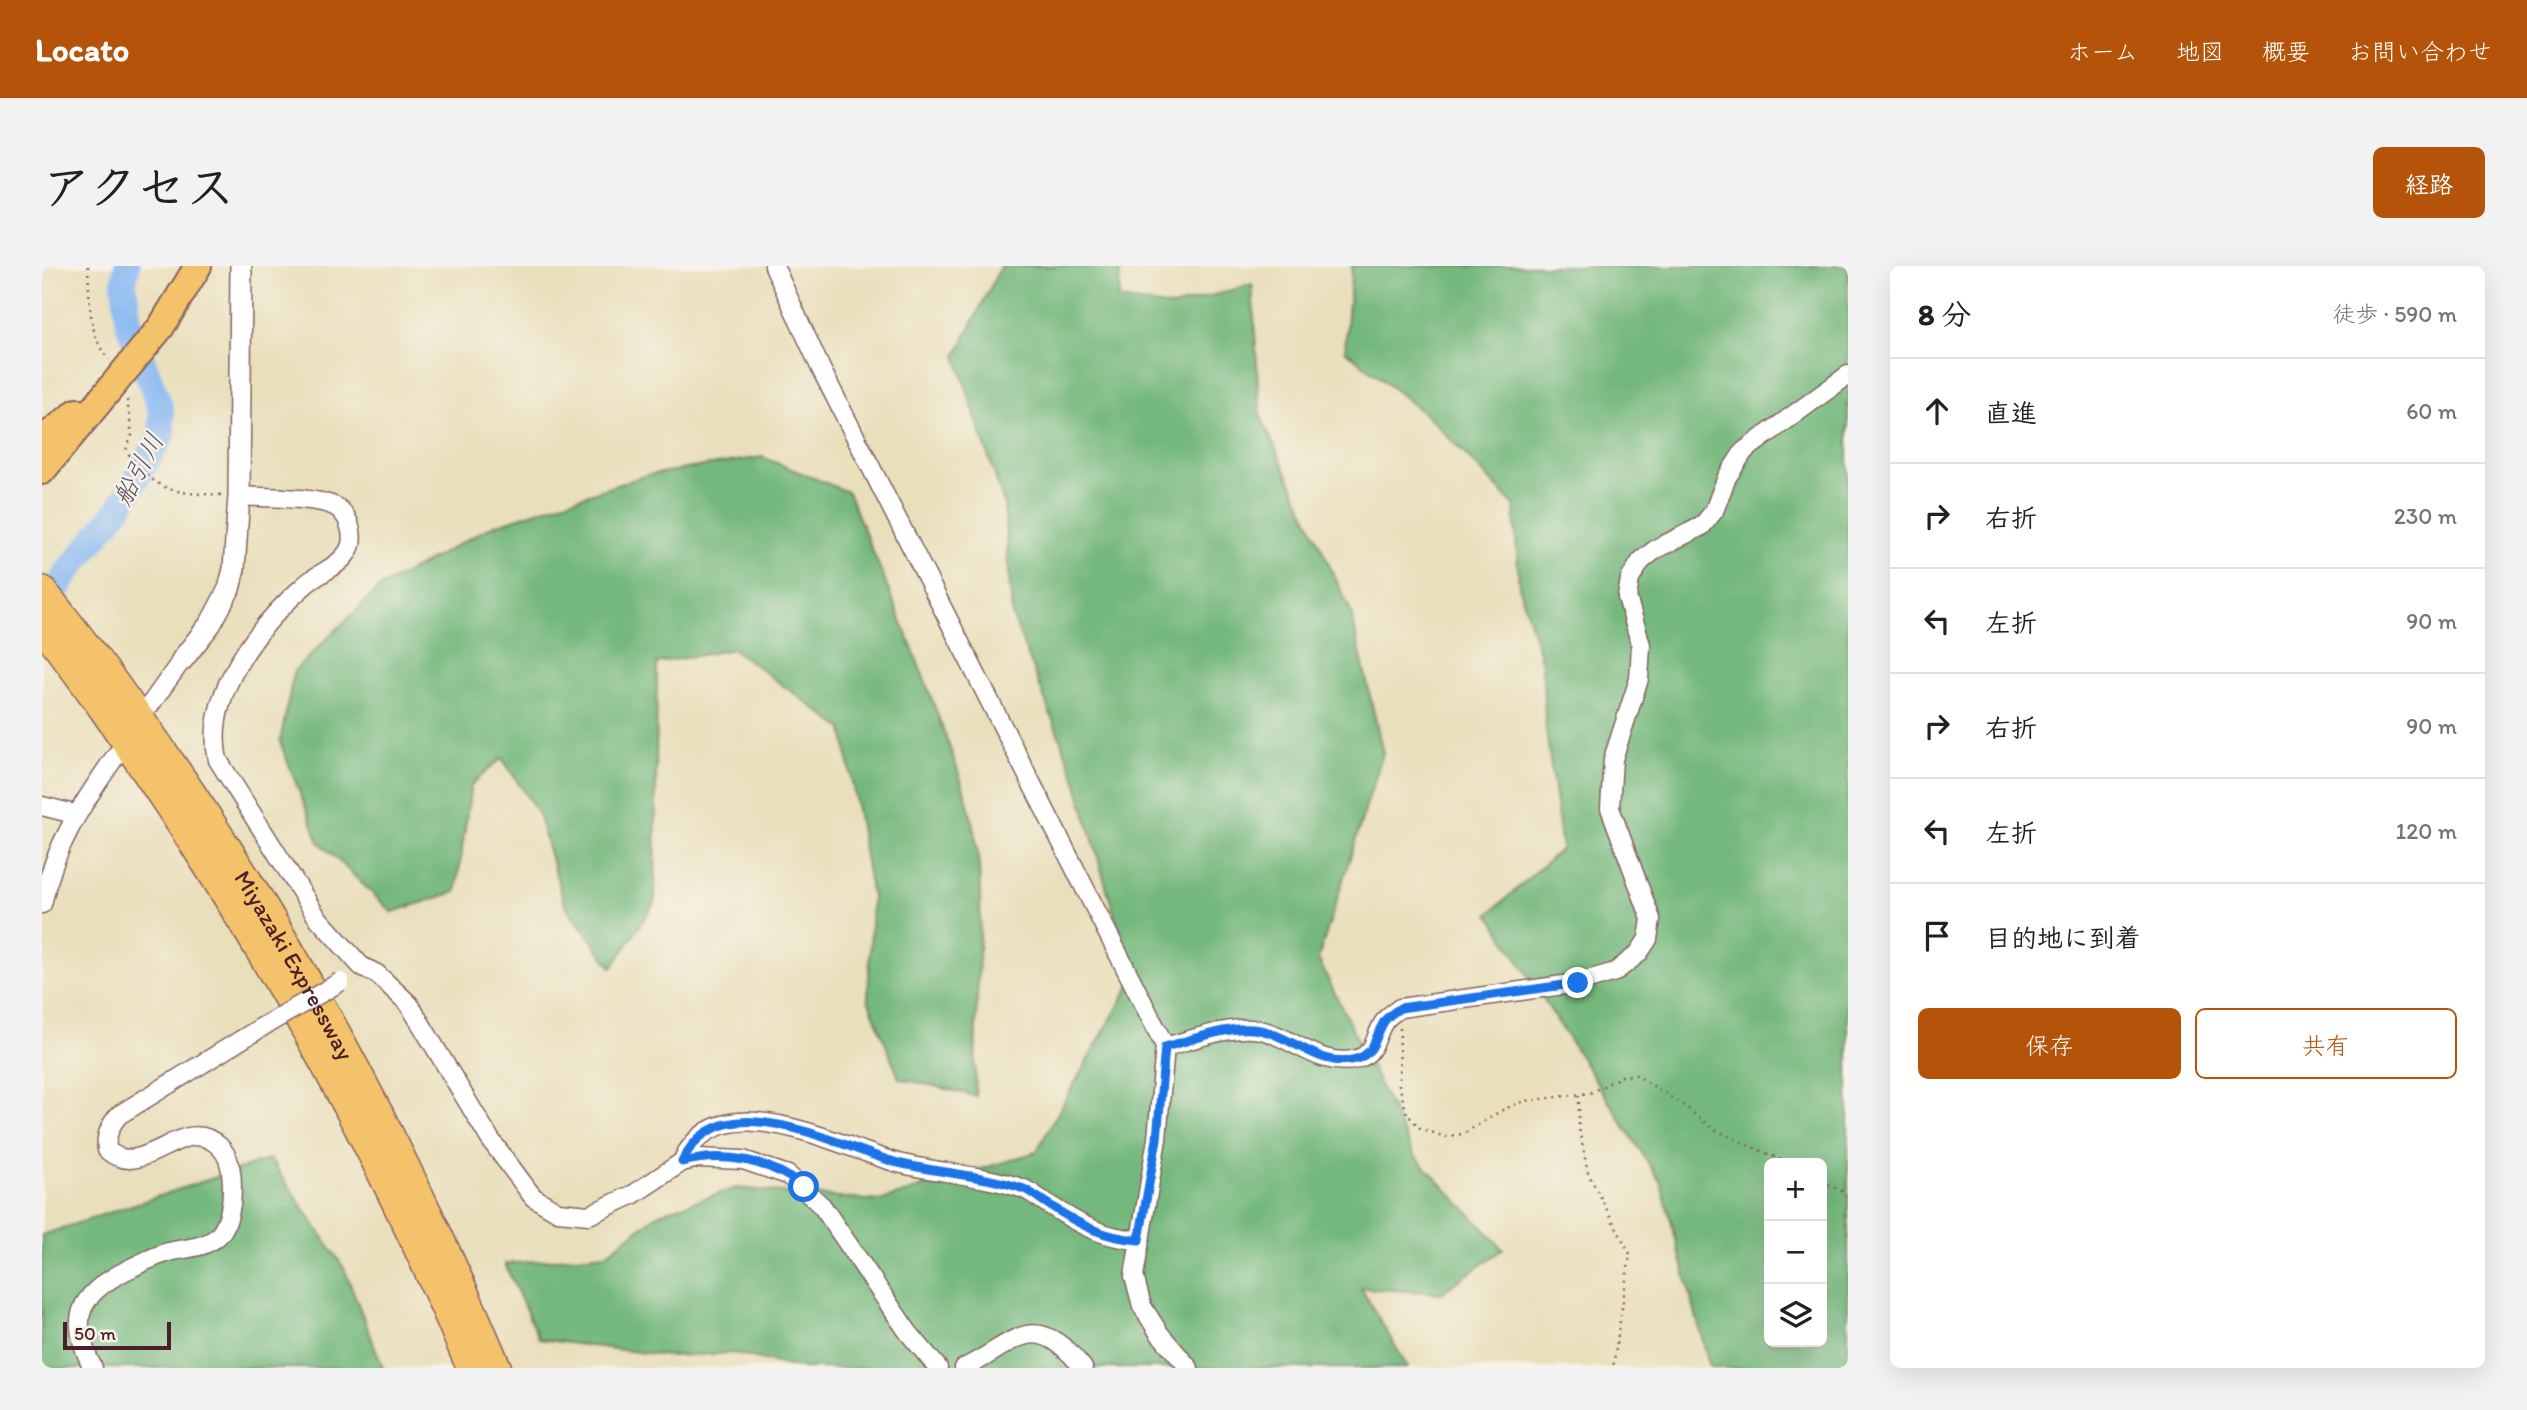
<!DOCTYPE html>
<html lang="ja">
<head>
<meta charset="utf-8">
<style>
  body { margin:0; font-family:Itim,"Klee One",sans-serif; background:#f2f2f2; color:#202124 }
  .controls { position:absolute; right:21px; bottom:21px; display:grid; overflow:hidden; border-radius:10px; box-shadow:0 7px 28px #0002 }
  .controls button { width:63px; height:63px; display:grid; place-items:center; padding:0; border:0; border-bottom:2px solid #e0e0e0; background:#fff; color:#202124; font:35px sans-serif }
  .scale { position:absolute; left:21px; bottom:18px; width:108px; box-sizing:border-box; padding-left:7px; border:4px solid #4a1f2b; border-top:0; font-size:19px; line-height:24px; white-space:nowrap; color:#4a1f2b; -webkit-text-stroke:5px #f7f3e8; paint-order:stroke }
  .stop { position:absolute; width:21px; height:21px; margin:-16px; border:5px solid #1a73e8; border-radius:50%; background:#fff }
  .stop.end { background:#1a73e8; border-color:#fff; box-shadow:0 2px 7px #0008 }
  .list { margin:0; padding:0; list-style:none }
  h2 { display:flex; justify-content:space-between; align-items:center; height:91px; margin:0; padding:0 28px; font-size:30px }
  h2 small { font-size:23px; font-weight:400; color:#757577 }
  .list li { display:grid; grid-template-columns:46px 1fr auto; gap:21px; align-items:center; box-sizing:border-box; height:105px; padding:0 28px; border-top:2px solid #e0e0e0 }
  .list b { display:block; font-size:26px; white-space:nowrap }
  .list em { font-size:23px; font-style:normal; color:#757577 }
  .actions { display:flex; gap:14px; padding:21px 28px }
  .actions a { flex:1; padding:16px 0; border:2px solid #b45309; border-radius:10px; text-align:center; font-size:24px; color:#b45309 }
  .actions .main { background:#b45309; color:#fff }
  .icon { flex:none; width:38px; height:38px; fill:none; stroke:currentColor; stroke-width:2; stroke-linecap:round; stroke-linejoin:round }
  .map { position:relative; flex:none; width:1806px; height:1102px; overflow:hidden; border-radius:10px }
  header { display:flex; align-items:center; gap:42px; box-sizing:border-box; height:98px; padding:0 35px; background:#b45309; color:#fff }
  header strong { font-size:33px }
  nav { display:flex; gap:38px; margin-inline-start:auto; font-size:24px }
  .intro { display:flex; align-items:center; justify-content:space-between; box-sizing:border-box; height:168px; padding:0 42px }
  h1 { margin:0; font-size:49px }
  .button { padding:18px 32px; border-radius:10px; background:#b45309; color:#fff; font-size:24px; font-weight:700 }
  main { display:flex; gap:42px; padding:0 42px }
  aside { flex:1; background:#fff; border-radius:10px; box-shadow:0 7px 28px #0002 }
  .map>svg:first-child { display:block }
  .forest { fill:#74b87d; stroke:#5f6c54; stroke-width:2; fill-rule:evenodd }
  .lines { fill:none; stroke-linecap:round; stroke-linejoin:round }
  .river { stroke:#87b7f3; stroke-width:26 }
  .minor-casing { stroke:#82625d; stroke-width:21 }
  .tertiary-casing { stroke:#82625d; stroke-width:24 }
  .primary-casing { stroke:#82625d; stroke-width:30 }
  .motorway-casing { stroke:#82625d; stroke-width:33 }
  .path { stroke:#82625d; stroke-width:2.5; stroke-dasharray:2 5; stroke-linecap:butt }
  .minor { stroke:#fff; stroke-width:18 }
  .tertiary { stroke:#fff; stroke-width:21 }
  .primary { stroke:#f4c26a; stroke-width:26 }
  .motorway { stroke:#f4c26a; stroke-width:30 }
  .minor-bridge-casing { stroke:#82625d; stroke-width:21; stroke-linecap:butt }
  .minor-bridge { stroke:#fff; stroke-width:18 }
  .route { stroke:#1a73e8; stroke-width:9 }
  .labels { text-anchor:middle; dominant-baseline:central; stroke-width:5; stroke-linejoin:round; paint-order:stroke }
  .street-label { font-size:24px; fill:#4a1f2b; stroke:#f7f3e8 }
  .water-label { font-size:26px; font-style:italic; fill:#5c4d67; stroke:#f7f3e8 }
</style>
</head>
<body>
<header>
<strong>Locato</strong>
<nav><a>ホーム</a><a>地図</a><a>概要</a><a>お問い合わせ</a></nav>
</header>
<div class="intro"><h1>アクセス</h1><a class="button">経路</a></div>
<main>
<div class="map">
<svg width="1806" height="1102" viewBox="0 0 1806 1102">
  <rect width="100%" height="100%" fill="#f7f3e8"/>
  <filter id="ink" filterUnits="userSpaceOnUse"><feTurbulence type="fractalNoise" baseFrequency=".0143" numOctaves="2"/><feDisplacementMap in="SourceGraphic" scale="14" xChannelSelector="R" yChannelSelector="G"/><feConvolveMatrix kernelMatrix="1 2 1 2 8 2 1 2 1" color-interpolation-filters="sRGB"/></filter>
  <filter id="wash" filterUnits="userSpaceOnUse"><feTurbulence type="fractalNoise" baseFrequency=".00686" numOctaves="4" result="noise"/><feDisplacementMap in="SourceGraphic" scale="28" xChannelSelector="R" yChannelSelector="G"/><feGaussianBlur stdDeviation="1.57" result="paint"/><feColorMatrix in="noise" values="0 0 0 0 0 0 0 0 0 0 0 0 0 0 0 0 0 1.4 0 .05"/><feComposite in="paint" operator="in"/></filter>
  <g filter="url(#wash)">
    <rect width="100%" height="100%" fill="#eadfbb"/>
    <!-- forest -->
    <g class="forest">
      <path d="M959,0H1078L1077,33L1131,41L1210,18L1218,149L1309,346L1341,487L1276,693L1372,889L1461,983L1399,1027L1319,1022L1366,1102H756L693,1087L626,1090L497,1073L463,998L564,988L618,947L694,922L837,935L994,886L1091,714L1033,511L970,349L962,238L914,90Z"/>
      <path d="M1310,0H1806V1102H1668L1619,917L1447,648L1520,582L1504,465L1500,397L1477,320L1472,239L1388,152L1303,84ZM1727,897H1780V1076H1727Z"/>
      <path d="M720,191L806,226C838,303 871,380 899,458C916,504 934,551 937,601C942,677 930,753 934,830L857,812L826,733L830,631L801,463L691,383L615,397L613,636L570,702L522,637L496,547L460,492L429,519L414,626L350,646L277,576L238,476L252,405L337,322L450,260L605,209Z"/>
      <path d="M228,893L302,1002L341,1102H0V969Z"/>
    </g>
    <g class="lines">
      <!-- river -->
      <path class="river" d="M0,347L25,307L78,241L120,169L119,143L87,60L82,17L85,0"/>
    </g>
  </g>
  <g filter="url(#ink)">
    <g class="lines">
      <defs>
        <g id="minor">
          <path d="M732,0L779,103L1123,780L1115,873L1092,1010L1100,1040L1117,1067L1147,1102"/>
          <path d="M197,230C220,232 281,230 297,243C309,253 314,275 305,287C296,301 275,308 263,319C217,359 161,429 176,494L275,651L319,700L335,708L367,738L448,873L491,931L516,946L547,949L592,928L640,896L656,892L701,894L746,909L780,940L866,1066L896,1102"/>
          <path d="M108,439L140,394"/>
          <path d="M0,540L32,548"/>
          <path d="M0,638C13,578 40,538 75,488"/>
          <path d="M1123,781C1149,774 1192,758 1218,764C1250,770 1279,803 1315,793C1336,787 1333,764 1345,752C1349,748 1354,745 1358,742L1536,717L1573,706L1596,688L1606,673L1609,653L1568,542L1571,493L1597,413L1599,379L1585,331L1588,313L1599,295L1614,283L1660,260L1672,245L1685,211L1702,185L1806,109"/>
          <path d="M640,896C676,813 797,881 856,897C897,907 942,909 982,923C991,927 1000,935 1009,940C1038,959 1062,972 1097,974"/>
          <path d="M51,1102C26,1053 36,1029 83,1005C97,998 112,990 127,986C143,982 165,982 177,969C187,958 190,938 190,924C190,908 189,891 177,880C141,845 102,917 65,884C63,870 68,859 77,849L220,761"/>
          <path d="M922,1102C972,1079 991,1039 1041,1102"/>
        </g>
        <path id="tertiary" d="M140,394L169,357L187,323L192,303L197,230L199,0"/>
        <g id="primary">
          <path d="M0,174L35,146"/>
          <path d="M0,205L119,61L156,0"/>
        </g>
        <g id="motorway">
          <path id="s1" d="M0,325C188,558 338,827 454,1102"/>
          <path d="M0,360C48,419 90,483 132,546C248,722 349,908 430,1102"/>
        </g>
      </defs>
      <!-- minor casing -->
      <use href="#minor" class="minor-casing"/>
      <!-- tertiary casing -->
      <use href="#tertiary" class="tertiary-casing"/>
      <!-- primary casing -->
      <use href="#primary" class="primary-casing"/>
      <!-- motorway casing -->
      <use href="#motorway" class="motorway-casing"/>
      <!-- path -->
      <g class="path">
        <path d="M46,0C48,33 45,68 67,94"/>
        <path d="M85,134L90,169L84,184C113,227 132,227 180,229"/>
        <path d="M1358,762L1357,819L1365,848L1378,862L1403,871L1421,868L1462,843L1483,835L1548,827L1580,810L1594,809L1644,841L1671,863L1746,897"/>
        <path d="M1537,829V862L1546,907L1588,988L1571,1102"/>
        <path d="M1780,915L1806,928"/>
      </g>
      <!-- minor -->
      <use href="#minor" class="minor"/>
      <!-- tertiary -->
      <use href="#tertiary" class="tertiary"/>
      <!-- primary -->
      <use href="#primary" class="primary"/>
      <!-- motorway -->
      <use href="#motorway" class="motorway"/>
      <defs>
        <path id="minor-bridge" d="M220,761L298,716"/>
      </defs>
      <!-- minor-bridge casing -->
      <use href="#minor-bridge" class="minor-bridge-casing"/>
      <!-- minor-bridge -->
      <use href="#minor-bridge" class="minor-bridge"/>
    </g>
  </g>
  <g class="lines" filter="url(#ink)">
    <!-- route -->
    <path class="route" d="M762,921C727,894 683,885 640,896C677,813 796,881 856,897C897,907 942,909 982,923C991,927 1000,935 1009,940C1038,959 1062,972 1097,974L1115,873L1123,781C1151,774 1189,758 1218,764C1250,770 1279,803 1314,793C1336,787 1333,764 1345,752C1349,748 1354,745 1358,742L1536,717"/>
  </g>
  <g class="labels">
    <!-- street labels -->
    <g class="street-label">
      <text stroke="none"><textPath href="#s1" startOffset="452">Miyazaki Expressway</textPath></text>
    </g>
    <!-- water labels -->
    <g class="water-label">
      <text transform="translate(96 203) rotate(-62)">船引川</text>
    </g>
  </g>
</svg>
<div class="controls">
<button>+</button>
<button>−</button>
<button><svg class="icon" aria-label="layers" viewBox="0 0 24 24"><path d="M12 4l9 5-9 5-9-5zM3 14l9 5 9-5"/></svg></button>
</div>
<div class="scale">50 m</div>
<div class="stop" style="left:762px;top:921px"></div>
<div class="stop end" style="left:1536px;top:717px"></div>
</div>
<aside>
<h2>8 分<small>徒歩 · 590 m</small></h2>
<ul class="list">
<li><svg class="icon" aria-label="ahead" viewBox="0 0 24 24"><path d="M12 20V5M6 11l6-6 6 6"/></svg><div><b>直進</b></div><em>60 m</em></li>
<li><svg class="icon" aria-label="right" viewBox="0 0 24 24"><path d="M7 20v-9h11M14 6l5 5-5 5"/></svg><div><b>右折</b></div><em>230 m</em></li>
<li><svg class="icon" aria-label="left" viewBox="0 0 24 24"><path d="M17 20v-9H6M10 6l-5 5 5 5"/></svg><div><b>左折</b></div><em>90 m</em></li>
<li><svg class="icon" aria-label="right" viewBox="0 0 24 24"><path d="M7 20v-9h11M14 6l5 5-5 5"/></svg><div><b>右折</b></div><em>90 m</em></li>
<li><svg class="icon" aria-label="left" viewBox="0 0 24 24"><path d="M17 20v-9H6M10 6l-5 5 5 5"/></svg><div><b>左折</b></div><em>120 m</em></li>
<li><svg class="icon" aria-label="arrive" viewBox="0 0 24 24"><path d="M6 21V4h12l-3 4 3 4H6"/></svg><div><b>目的地に到着</b></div></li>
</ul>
<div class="actions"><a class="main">保存</a><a>共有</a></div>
</aside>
</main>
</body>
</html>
